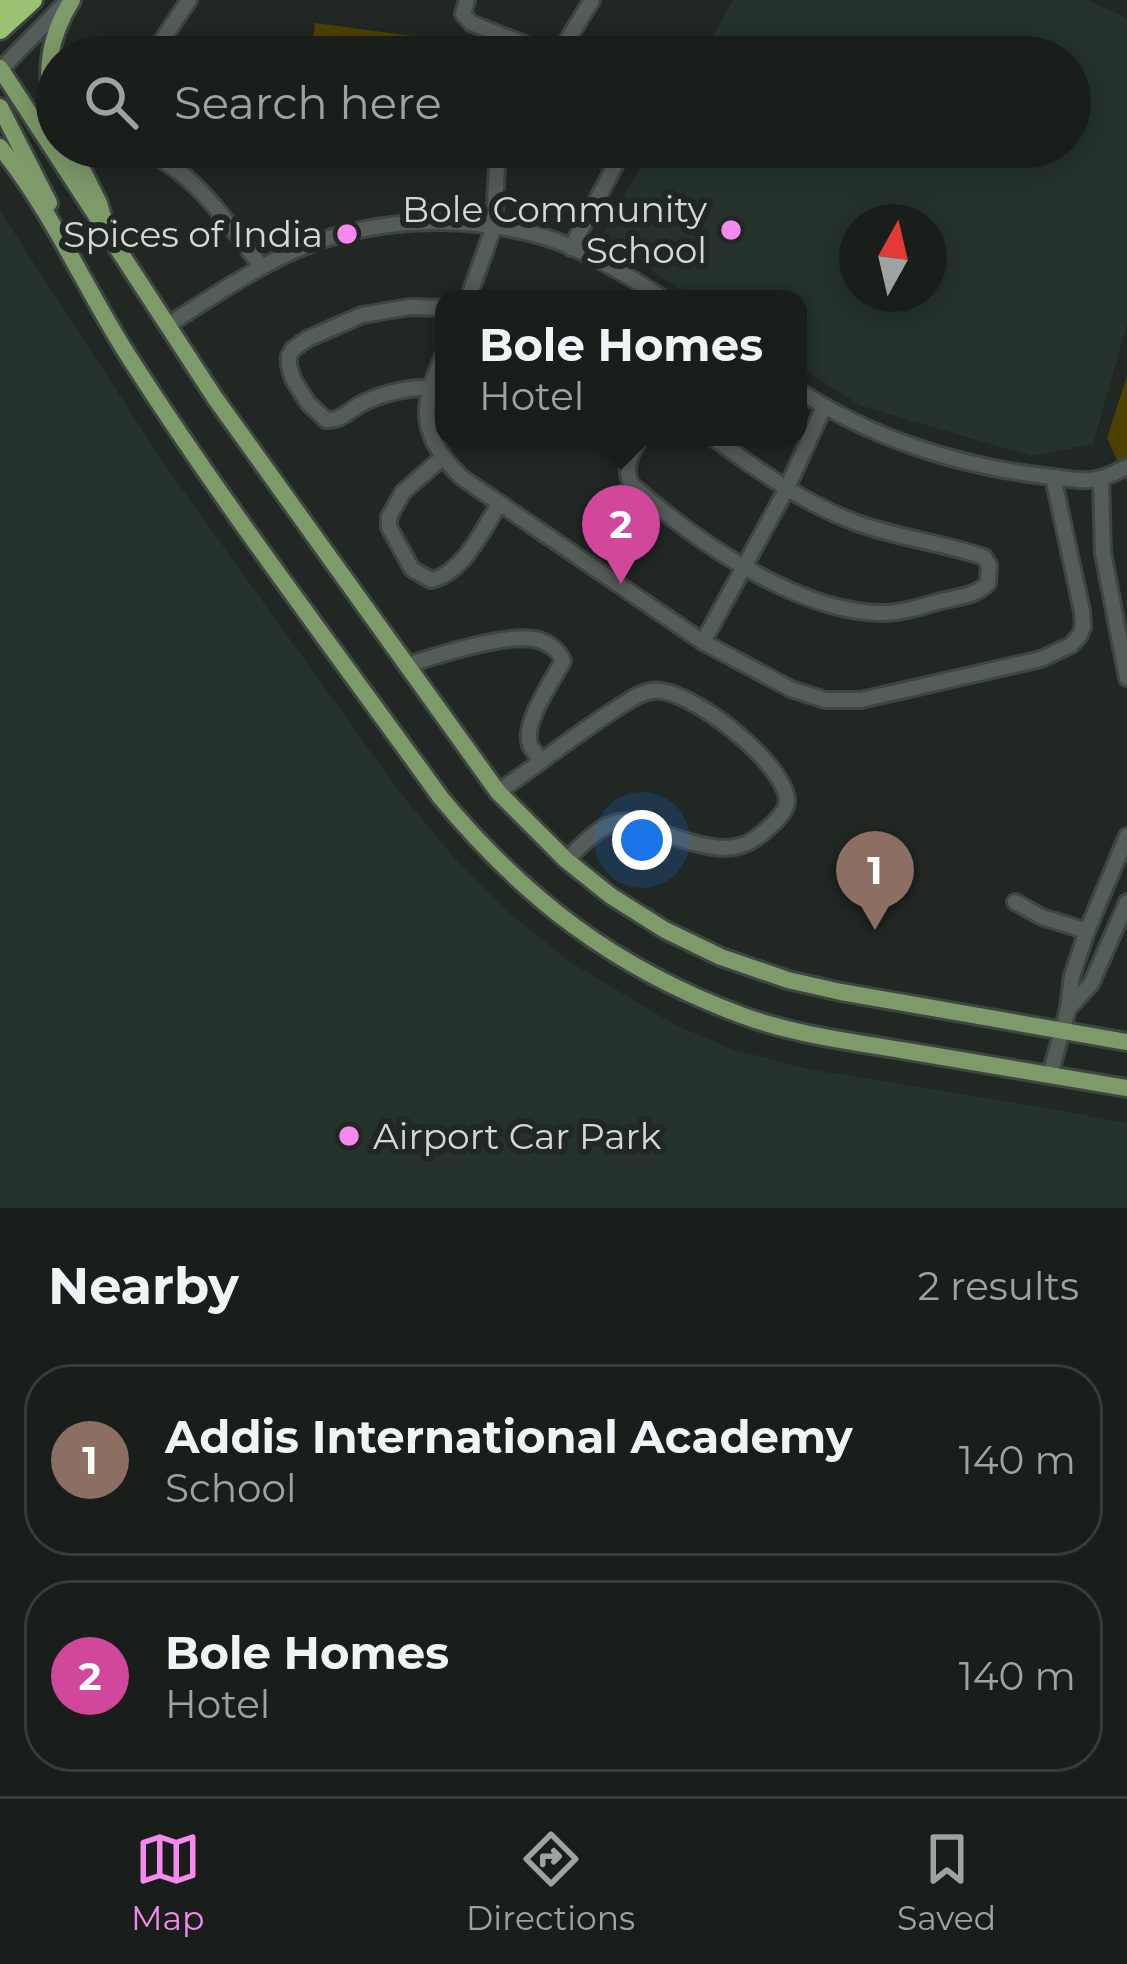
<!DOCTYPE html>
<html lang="en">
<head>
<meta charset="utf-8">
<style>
  body { margin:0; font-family:Montserrat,sans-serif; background:#222724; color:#f1f3f6 }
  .compass { position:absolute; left:839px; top:204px; width:108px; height:108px; border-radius:50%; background:#191e1b; box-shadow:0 6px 30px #0003; rotate:8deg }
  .you { position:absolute; left:642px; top:840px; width:42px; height:42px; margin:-30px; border:9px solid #fff; border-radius:50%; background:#1a73e8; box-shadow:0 0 0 18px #1a73e833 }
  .badge { display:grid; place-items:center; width:78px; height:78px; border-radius:50%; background:#f589ee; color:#fff; font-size:39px; font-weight:700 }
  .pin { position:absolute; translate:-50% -99px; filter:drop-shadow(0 3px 6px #0008) }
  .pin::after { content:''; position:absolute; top:63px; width:42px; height:36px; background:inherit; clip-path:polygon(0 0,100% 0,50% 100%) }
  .popup { position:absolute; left:435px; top:290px; width:372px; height:156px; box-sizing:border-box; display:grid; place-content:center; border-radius:24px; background:#191e1b; filter:drop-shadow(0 3px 9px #0005); font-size:39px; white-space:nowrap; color:#9fa2a3 }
  .popup b { font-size:45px; color:#f1f3f6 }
  .popup::after { content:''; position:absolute; left:50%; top:100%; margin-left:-24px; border:24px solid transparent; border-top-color:#191e1b }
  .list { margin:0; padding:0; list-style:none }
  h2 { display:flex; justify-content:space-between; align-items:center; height:156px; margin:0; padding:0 48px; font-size:51px }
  h2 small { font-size:39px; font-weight:400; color:#9fa2a3 }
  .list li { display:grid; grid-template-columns:78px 1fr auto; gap:36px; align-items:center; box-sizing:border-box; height:192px; margin:0 24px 24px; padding:0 24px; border:3px solid #373c3a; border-radius:48px }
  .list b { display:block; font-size:45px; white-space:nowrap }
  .list p { margin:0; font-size:39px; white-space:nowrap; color:#9fa2a3 }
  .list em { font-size:39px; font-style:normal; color:#9fa2a3 }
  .icon { flex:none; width:66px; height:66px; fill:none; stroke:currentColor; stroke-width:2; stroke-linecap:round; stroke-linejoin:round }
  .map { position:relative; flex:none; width:1127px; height:1208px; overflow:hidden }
  .search { position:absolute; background:#191e1b; box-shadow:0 6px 30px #0003; left:36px; right:36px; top:36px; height:132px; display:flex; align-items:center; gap:30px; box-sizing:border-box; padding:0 42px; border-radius:66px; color:#9fa2a3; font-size:45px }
  .sheet { height:588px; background:#191e1b }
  nav { display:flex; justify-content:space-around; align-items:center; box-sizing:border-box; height:168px; border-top:3px solid #373c3a; background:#191e1b; font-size:33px; color:#9fa2a3 }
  nav a { display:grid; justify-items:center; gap:6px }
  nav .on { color:#f589ee }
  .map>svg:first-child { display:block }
  .built { fill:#25332c; fill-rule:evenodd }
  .green { fill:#4d4100 }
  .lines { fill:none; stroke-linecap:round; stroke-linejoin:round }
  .minor-casing { stroke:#3f4542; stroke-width:20 }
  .major-casing { stroke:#3f4542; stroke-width:22 }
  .highway-casing { stroke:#3f4542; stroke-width:24 }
  .minor { stroke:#555d59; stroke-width:14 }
  .major { stroke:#7e9a69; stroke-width:16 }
  .highway { stroke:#9ac273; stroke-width:18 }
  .poi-dot { fill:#f589ee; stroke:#212824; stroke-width:4.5 }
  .labels { text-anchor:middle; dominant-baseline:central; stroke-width:12; stroke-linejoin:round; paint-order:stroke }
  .poi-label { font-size:36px; fill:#d4d8d6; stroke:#212824; text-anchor:end }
</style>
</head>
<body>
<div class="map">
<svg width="1127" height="1208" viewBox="0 0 1127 1208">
  <rect width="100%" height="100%" fill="#212824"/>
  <!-- built -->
  <g class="built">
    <path d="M733,0H1088L1127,18V324L1093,444L1031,456L859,405L798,365V299H696L601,237L651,147H1070V57H701ZM857,222H929V294H857Z"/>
    <path d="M0,211L165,465L398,790L461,866L513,916L570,962L675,1025L735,1050L812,1070L1024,1104L1127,1123V1208H0Z"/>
  </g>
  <!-- green -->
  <g class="green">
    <path d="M315,23L412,36L408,57H311Z"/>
    <path d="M1127,376V482L1107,438Z"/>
  </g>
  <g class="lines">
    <defs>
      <g id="minor">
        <path d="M467,0L463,14L471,23L557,57"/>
        <path d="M151,57L189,0"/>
        <path d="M557,57L592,0"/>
        <path d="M1,69L68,0"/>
        <path d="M145,151C197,174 227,223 262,267"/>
        <path d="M571,248L625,147"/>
        <path d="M468,299L494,226L498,147"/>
        <path d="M444,308L410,307L362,315L307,339L293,349L289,356V365L293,379L308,403L326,420C342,421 349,410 363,403C388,391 416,386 444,388"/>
        <path d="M168,325C207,300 246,274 287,254C365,218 458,213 541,236C578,246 631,277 664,299"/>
        <path d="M444,354C420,407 418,434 461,477L703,642L791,689L825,700H861L1041,659L1071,645L1079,636L1083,627L1082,611L1053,477"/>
        <path d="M798,390C871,438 958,466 1045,476C1062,478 1084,483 1101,478C1110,476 1119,470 1127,467"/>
        <path d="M641,437C631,453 623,466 631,484C693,539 797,613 883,613C901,613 920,607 937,602C955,597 975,597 988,583L989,565L984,557C943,543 899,538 857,523C803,503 758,470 712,437"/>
        <path d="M442,458L403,492L389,517V527L412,569L431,580C464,573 482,530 500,503"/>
        <path d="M1101,478L1103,553L1127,678"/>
        <path d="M703,642L786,490L824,407"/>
        <path d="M409,665C436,655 506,634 534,639C547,641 559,650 563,661C553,679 522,724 530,745C531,748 540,759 542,761"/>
        <path d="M498,792C536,766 572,737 611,712C623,705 637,693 652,691C685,684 788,764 787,802C786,813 773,824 765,831C753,842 741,848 724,848C694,847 655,829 626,821C600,822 584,844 566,860"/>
        <path d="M1015,902L1042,917L1087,931"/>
        <path d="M1068,1009L1091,984L1127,902"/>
        <path d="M1050,1075L1068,1009L1072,976L1087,931L1127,836"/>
      </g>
      <g id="major">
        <path d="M0,68L215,398L498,792L566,860L611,896L665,930L721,957L788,980L841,992L1127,1042"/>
        <path d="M0,107L49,203"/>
        <path d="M57,115C42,74 49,37 72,0"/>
        <path d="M0,147C52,211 85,288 129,357C226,508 336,652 441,798C526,900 615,968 741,1015C792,1034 847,1041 901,1050C976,1063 1052,1075 1127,1088"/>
        <path d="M71,147L99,203L104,220"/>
      </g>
      <g id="highway">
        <path d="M0,10L11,0"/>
        <path d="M0,30L33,0"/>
      </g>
    </defs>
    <!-- minor casing -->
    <use href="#minor" class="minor-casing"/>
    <!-- major casing -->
    <use href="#major" class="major-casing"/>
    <!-- highway casing -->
    <use href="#highway" class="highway-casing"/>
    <!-- minor -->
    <use href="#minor" class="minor"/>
    <!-- major -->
    <use href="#major" class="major"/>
    <!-- highway -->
    <use href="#highway" class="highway"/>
  </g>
  <!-- markers -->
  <g class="poi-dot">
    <circle cx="731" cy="230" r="12"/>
    <circle cx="347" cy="234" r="12"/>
    <circle cx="349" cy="1136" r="12"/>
  </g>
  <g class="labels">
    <!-- poi labels -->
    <g class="poi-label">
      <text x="707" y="209">Bole Community<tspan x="707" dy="41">School</tspan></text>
      <text x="323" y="234">Spices of India</text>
      <text x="373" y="1136" text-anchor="start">Airport Car Park</text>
    </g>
  </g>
</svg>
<svg class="compass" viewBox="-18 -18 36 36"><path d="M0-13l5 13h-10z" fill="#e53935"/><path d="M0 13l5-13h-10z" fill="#9fa2a3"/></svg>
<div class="you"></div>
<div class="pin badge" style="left:875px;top:930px;background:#8d6e63">1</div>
<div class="pin badge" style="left:621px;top:584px;background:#d1479c">2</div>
<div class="popup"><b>Bole Homes</b>Hotel</div>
<div class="search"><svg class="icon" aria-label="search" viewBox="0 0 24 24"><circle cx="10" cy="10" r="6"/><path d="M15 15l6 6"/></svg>Search here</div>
</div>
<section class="sheet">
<h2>Nearby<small>2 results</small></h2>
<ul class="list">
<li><span class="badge" style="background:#8d6e63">1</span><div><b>Addis International Academy</b><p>School</p></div><em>140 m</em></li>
<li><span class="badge" style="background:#d1479c">2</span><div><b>Bole Homes</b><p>Hotel</p></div><em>140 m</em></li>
</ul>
</section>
<nav>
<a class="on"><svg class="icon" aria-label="map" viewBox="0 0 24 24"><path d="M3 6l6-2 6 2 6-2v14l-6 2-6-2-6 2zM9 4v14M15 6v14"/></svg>Map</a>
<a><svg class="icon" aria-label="directions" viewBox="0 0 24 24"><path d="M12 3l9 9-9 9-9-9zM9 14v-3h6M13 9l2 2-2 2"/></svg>Directions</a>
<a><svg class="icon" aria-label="saved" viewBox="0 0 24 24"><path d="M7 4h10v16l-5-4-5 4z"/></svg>Saved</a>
</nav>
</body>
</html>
